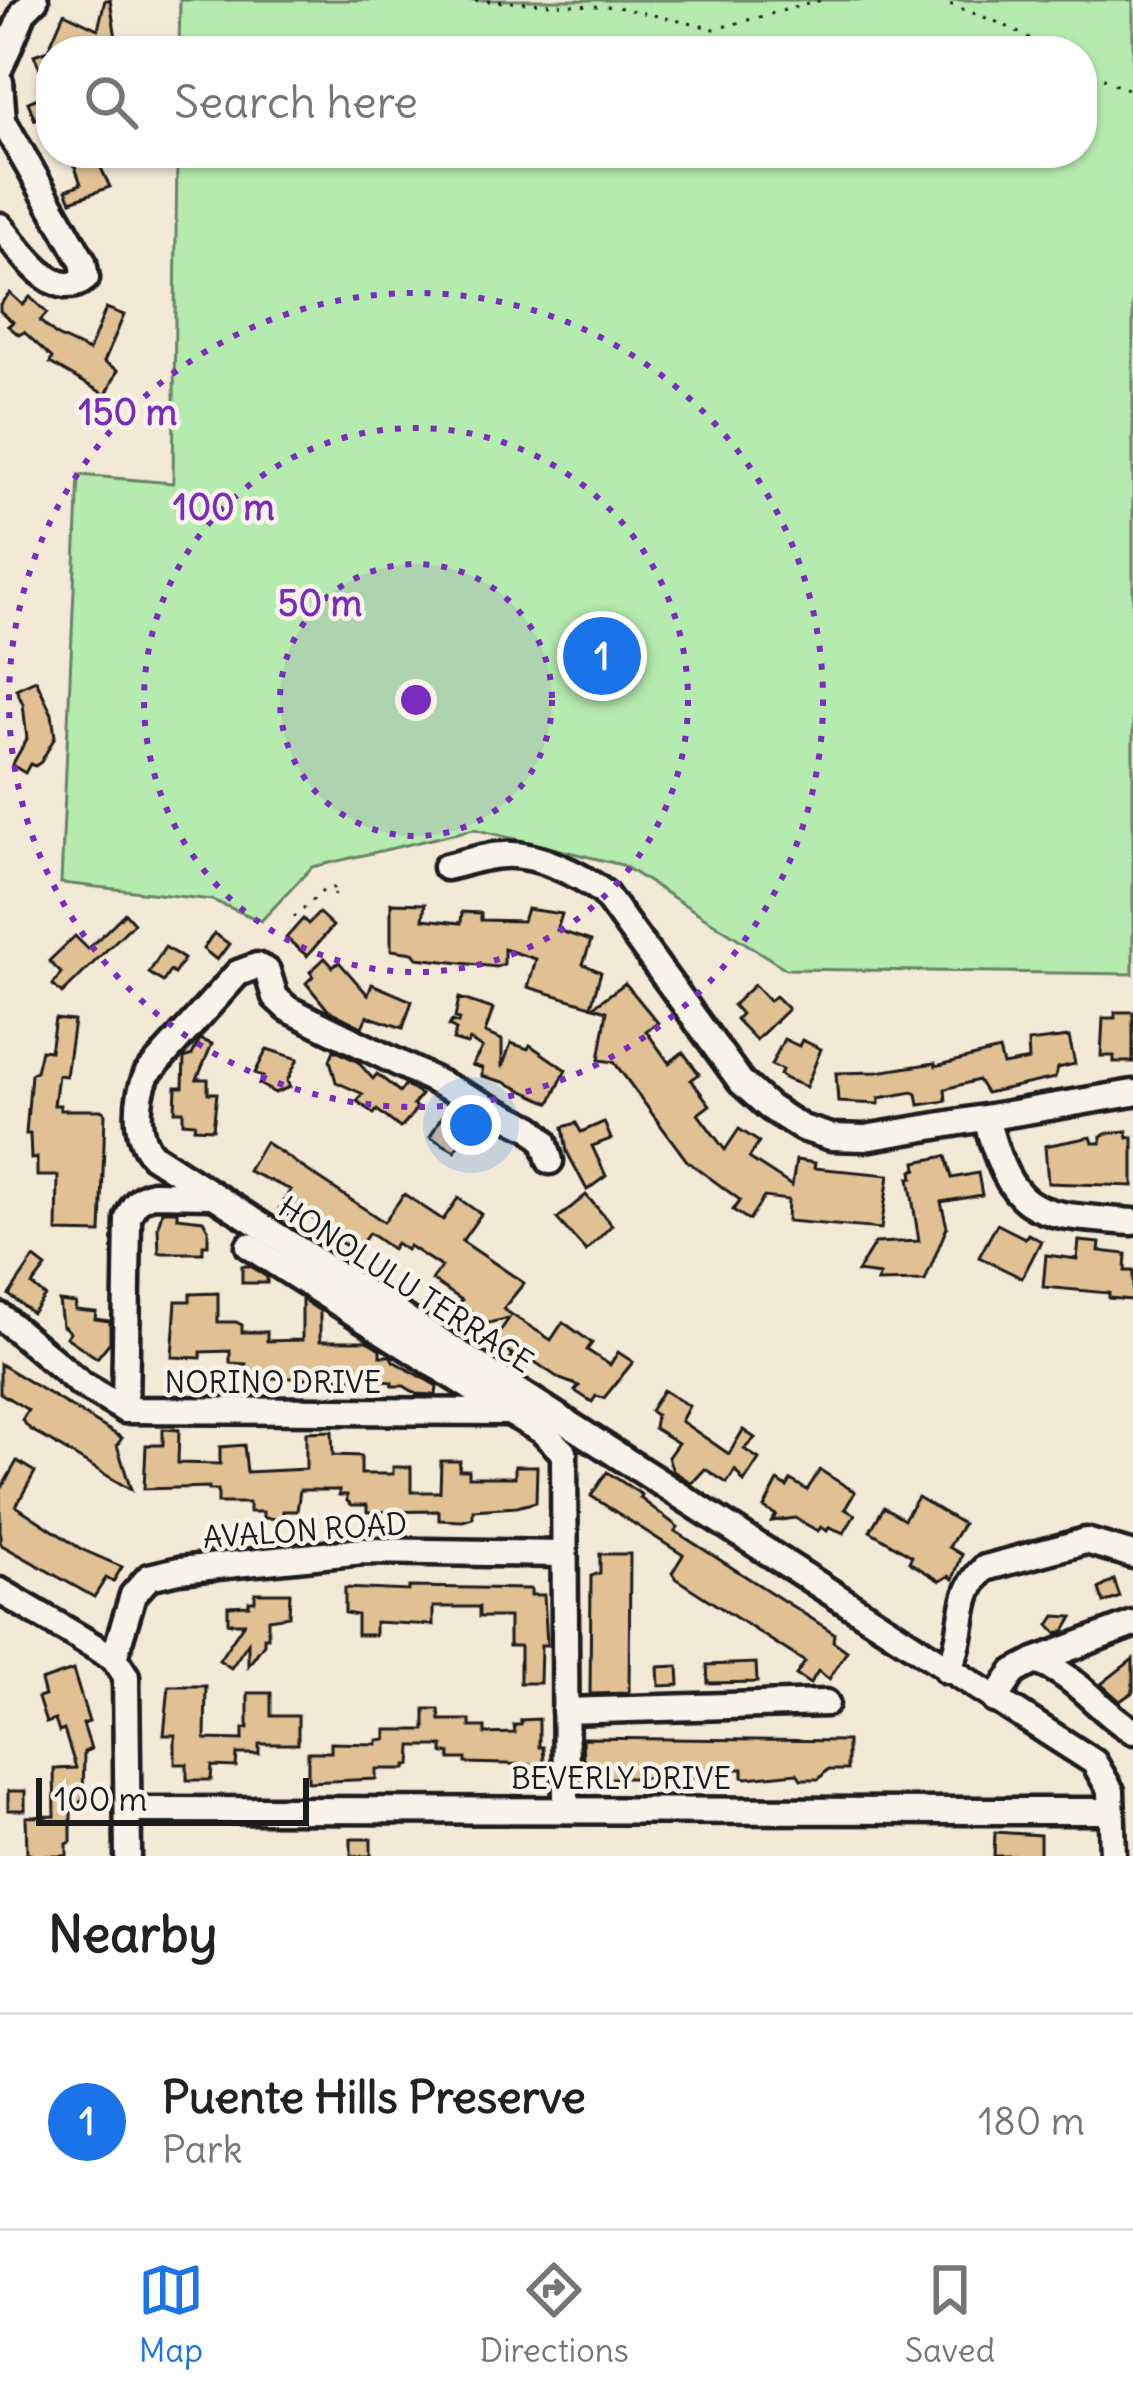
<!DOCTYPE html>
<html lang="en">
<head>
<meta charset="utf-8">
<style>
  body { margin:0; font-family:Delius,sans-serif; background:#f6f6f6; color:#222 }
  .scale { position:absolute; left:36px; bottom:30px; width:273px; box-sizing:border-box; padding-left:12px; border:6px solid #1c1c1c; border-top:0; font-size:33px; line-height:42px; white-space:nowrap; color:#1c1c1c; -webkit-text-stroke:9px #f7f3e8; paint-order:stroke }
  .you { position:absolute; left:471px; top:1125px; width:42px; height:42px; margin:-30px; border:9px solid #fff; border-radius:50%; background:#1a73e8; box-shadow:0 0 0 18px #1a73e833 }
  .badge { display:grid; place-items:center; width:78px; height:78px; border-radius:50%; background:#1a73e8; color:#fff; font-size:39px; font-weight:700 }
  .pin { position:absolute; translate:-50% -50%; border:6px solid #fff; box-shadow:0 3px 12px #0006 }
  .list { margin:0; padding:0; list-style:none }
  h2 { display:flex; justify-content:space-between; align-items:center; height:156px; margin:0; padding:0 48px; font-size:51px }
  h2 small { font-size:39px; font-weight:400; color:#767676 }
  .list li { display:grid; grid-template-columns:78px 1fr auto; gap:36px; align-items:center; box-sizing:border-box; height:216px; padding:0 48px; border-top:3px solid #e0e0e0 }
  .list b { display:block; font-size:45px; white-space:nowrap }
  .list p { margin:0; font-size:39px; white-space:nowrap; color:#767676 }
  .list em { font-size:39px; font-style:normal; color:#767676 }
  .icon { flex:none; width:66px; height:66px; fill:none; stroke:currentColor; stroke-width:2; stroke-linecap:round; stroke-linejoin:round }
  .map { position:relative; flex:none; width:1133px; height:1856px; overflow:hidden }
  .search { position:absolute; background:#fff; box-shadow:0 3px 9px #0004; left:36px; right:36px; top:36px; height:132px; display:flex; align-items:center; gap:30px; box-sizing:border-box; padding:0 42px; border-radius:48px; color:#767676; font-size:45px }
  .sheet { height:372px; background:#fff }
  nav { display:flex; justify-content:space-around; align-items:center; box-sizing:border-box; height:168px; border-top:3px solid #e0e0e0; background:#fff; font-size:33px; color:#767676 }
  nav a { display:grid; justify-items:center; gap:6px }
  nav .on { color:#1a73e8 }
  .map>svg:first-child { display:block }
  .green { fill:#b5ebae; stroke:#688465; stroke-width:3 }
  .building { fill:#e1c194; stroke:#1c1c1c; stroke-width:3 }
  .lines { fill:none; stroke-linecap:round; stroke-linejoin:round }
  .minor-casing { stroke:#1c1c1c; stroke-width:33 }
  .path { stroke:#1c1c1c; stroke-width:3; stroke-dasharray:3 9; stroke-linecap:butt }
  .minor { stroke:#f7f3e8; stroke-width:24 }
  .ring { fill:none; stroke:#7b2cbf; stroke-width:6; stroke-dasharray:6 12 }
  .labels { text-anchor:middle; dominant-baseline:central; stroke-width:9; stroke-linejoin:round; paint-order:stroke }
  .street-label { font-size:30px; fill:#1c1c1c; stroke:#f7f3e8 }
  .centre { fill:#7b2cbf; stroke:#f7f3e8; stroke-width:6 }
  .ring-label { font-size:36px; text-anchor:middle; font-weight:bold; fill:#7b2cbf; stroke:#f7f3e8; stroke-width:9; stroke-linejoin:round; paint-order:stroke }
</style>
</head>
<body>
<div class="map">
<svg width="1133" height="1856" viewBox="0 0 1133 1856">
  <rect width="100%" height="100%" fill="#f3e9d7"/>
  <filter id="ink" filterUnits="userSpaceOnUse"><feTurbulence type="fractalNoise" baseFrequency=".00833" numOctaves="2"/><feDisplacementMap in="SourceGraphic" scale="24" xChannelSelector="R" yChannelSelector="G"/><feConvolveMatrix kernelMatrix="1 2 1 2 8 2 1 2 1" color-interpolation-filters="sRGB"/></filter>
  <g filter="url(#ink)">
    <!-- green -->
    <path class="green" d="M180,0H1133V974L786,969L622,865L474,829L312,867L261,921L212,900L61,883L79,475L173,483L177,153H1082V51H179Z"/>
    <!-- building -->
    <g class="building">
      <path d="M105,0H110L118,51H51V114L35,120L28,102L50,93L34,55L48,50L64,13L98,29Z"/>
      <path d="M70,153H94L110,187L71,201L66,190L81,184Z"/>
      <path d="M10,293L23,305L30,297L47,313L40,321L57,336L89,351L106,308L124,315L104,362L118,370L106,395L50,363L52,358L24,332L19,335L8,326L13,322L0,311V304Z"/>
      <path d="M36,680L52,714L55,737L41,762L35,766L30,764L25,773L12,765L27,739L23,704L16,689Z"/>
      <path d="M391,903L425,904L423,919L461,923L462,912L481,913V920L523,921L527,909L562,914L557,930L591,941L583,964L601,972L591,1006L528,987L536,959L504,949V964L496,967L417,958L413,953L391,950Z"/>
      <path d="M125,913L134,923L62,994L53,985L61,973L49,961L75,936L88,949Z"/>
      <path d="M319,913L333,926L307,956L286,938L303,919L308,924Z"/>
      <path d="M214,933L229,944L217,960L203,949Z"/>
      <path d="M165,947L184,959L174,974L170,971L163,982L149,973Z"/>
      <path d="M325,958L333,967L339,962L368,995L372,984L412,1001L403,1028L367,1016L362,1027L328,1010L306,983L313,976L310,972Z"/>
      <path d="M625,983L658,1023L646,1031L669,1063L683,1052L699,1074L691,1080L710,1105L698,1114L725,1150L739,1129L759,1142L749,1158L792,1186L796,1160L815,1163L814,1168L889,1175L881,1229L787,1221L788,1200L764,1197L749,1220L733,1210L740,1200L687,1161L614,1062L599,1060L607,1011L593,1007Z"/>
      <path d="M754,985L769,1001L775,996L788,1009L756,1040L736,1019L741,1014L733,1005Z"/>
      <path d="M459,998L493,1009L485,1033L502,1040V1068L511,1043L528,1049L530,1045L566,1070L550,1103L504,1082L482,1076V1068L472,1065L482,1048L470,1040L467,1044L453,1040L456,1030L449,1026L452,1021L458,1023L459,1019L455,1018Z"/>
      <path d="M1115,1012H1133V1062H1114V1056H1101L1103,1018H1115Z"/>
      <path d="M55,1019L74,1021L66,1076L58,1075L54,1105H60V1110H101L105,1113L101,1233L57,1232L58,1176H37V1158L31,1159L30,1134H26L31,1074L36,1071L41,1050L50,1051Z"/>
      <path d="M1069,1037L1075,1064L1058,1068L1055,1078L986,1093L978,1080L945,1089L946,1101L919,1105L917,1094L913,1092L879,1098V1104L838,1102L836,1073L877,1072L935,1063L936,1066L999,1050L1003,1065L1029,1060L1028,1042Z"/>
      <path d="M200,1039L212,1044L197,1079H208V1093H217L213,1129L194,1128L195,1123L183,1122V1111H175L176,1087H183L184,1058L192,1055Z"/>
      <path d="M784,1039L799,1046L802,1040L821,1049L806,1087L786,1079L780,1075L782,1070L771,1065Z"/>
      <path d="M267,1049L298,1059L287,1081L290,1087L275,1093L259,1084L263,1077L255,1073Z"/>
      <path d="M334,1050L358,1062L373,1079L377,1074L400,1092L405,1085L421,1095L413,1105L417,1108L403,1126L400,1128L377,1110L374,1114L357,1101L363,1094L336,1082L330,1060Z"/>
      <path d="M446,1109L471,1124L455,1151L430,1137Z"/>
      <path d="M604,1122L611,1139L592,1146L606,1176L587,1190L567,1152L563,1127L576,1123L581,1132Z"/>
      <path d="M1127,1131L1128,1138L1133,1137V1186L1048,1183L1045,1146L1091,1137L1093,1143H1101V1136L1107,1133Z"/>
      <path d="M265,1142L384,1222L404,1194L443,1220L458,1198L481,1214L462,1241L524,1283L503,1309L551,1340L563,1322L592,1343L587,1350L610,1365L618,1352L633,1362L604,1398L596,1396L592,1402L575,1391L579,1386L560,1379L532,1360L522,1374L507,1364L513,1355L493,1342L509,1318L472,1327L475,1314L460,1304L462,1300L432,1280L441,1267L409,1246L406,1250L396,1243L392,1249L369,1233L356,1251L329,1236L332,1232L300,1209L293,1219L279,1209L291,1190L248,1171Z"/>
      <path d="M946,1156L952,1178L978,1173L982,1195L941,1202L947,1227L925,1281L877,1282L880,1275L857,1272L875,1243L919,1241L909,1178H913L912,1171L917,1169L916,1162Z"/>
      <path d="M586,1195L612,1225L586,1251L557,1219Z"/>
      <path d="M162,1211H177V1217L203,1220L208,1229V1245H203V1253H159L158,1227Z"/>
      <path d="M997,1224L1025,1238L1028,1234L1041,1241L1022,1278L979,1257Z"/>
      <path d="M1079,1241L1100,1243L1099,1251L1126,1254L1125,1271H1133V1300L1109,1298V1293L1043,1287L1046,1255L1077,1259Z"/>
      <path d="M34,1258L46,1267L32,1285L45,1296L32,1313L9,1295Z"/>
      <path d="M242,1266H250L267,1277V1283H242Z"/>
      <path d="M218,1293V1322H236L242,1325V1332H267V1341L302,1340V1299L320,1311V1341H367L380,1349V1356H391L393,1361L437,1386L436,1395L417,1394L404,1386H392V1382L358,1378H259V1373H246V1364L230,1363V1351L201,1352V1358L172,1357L176,1301H190V1294Z"/>
      <path d="M59,1301L76,1303L75,1310L96,1312L95,1319L110,1321V1342L97,1358L66,1337L70,1332L62,1325Z"/>
      <path d="M0,1364L122,1438L117,1445L131,1490L30,1429L22,1420L28,1410L0,1393Z"/>
      <path d="M663,1390L689,1406L681,1421L729,1454L743,1430L755,1438L744,1449L759,1459L744,1482L735,1470L727,1483L705,1469L692,1483L673,1471L668,1457L678,1443L654,1428L656,1415L650,1411Z"/>
      <path d="M163,1429L179,1430L178,1463L220,1464V1447L244,1445L247,1472L306,1469V1432L332,1431L333,1455L361,1456V1474H393V1467H411V1492H440L441,1461H460L459,1470H469V1477H515V1466H537L536,1502L517,1507L473,1510V1518L463,1521L439,1520V1511L367,1512V1505H352L347,1501V1495H339V1490H300L297,1511H283L282,1519L263,1518V1512H249V1503H218V1490H209V1487L144,1489L146,1445H163Z"/>
      <path d="M17,1461L35,1472L16,1506L81,1549L122,1567L113,1582L106,1578L94,1597L0,1544V1491Z"/>
      <path d="M820,1470L855,1492L845,1509L855,1515L844,1533L829,1527L827,1531L821,1527L818,1531L795,1518L772,1521L776,1515L764,1508L778,1481L787,1487L791,1480L807,1490Z"/>
      <path d="M607,1472L642,1495L640,1498L678,1527L675,1531L834,1633L833,1641L847,1651L829,1679L818,1671L810,1684L796,1675L805,1662L676,1579L672,1573L683,1555L591,1496Z"/>
      <path d="M918,1497L963,1524L949,1547L962,1555L953,1579L949,1576L940,1581L909,1562L912,1556L870,1531L884,1507L904,1519Z"/>
      <path d="M600,1554H630L629,1693L590,1694L591,1576L600,1573Z"/>
      <path d="M1114,1580L1120,1597L1104,1603L1099,1589Z"/>
      <path d="M409,1587L531,1589V1595H544L547,1645H541L540,1683H520V1646H509V1617H479V1607H433V1625L375,1622V1635H357V1615L345,1613V1588L409,1591Z"/>
      <path d="M255,1593H290L289,1616L268,1619V1637H264V1644L248,1666V1643L231,1668L219,1660L244,1623H228V1606L249,1605V1601H255Z"/>
      <path d="M1055,1616L1073,1617L1065,1631L1057,1634L1049,1625Z"/>
      <path d="M1133,1659V1692L1120,1701L1101,1684Z"/>
      <path d="M756,1663L757,1682L708,1683L707,1665Z"/>
      <path d="M678,1666L679,1685L659,1686L658,1667Z"/>
      <path d="M73,1670L89,1722L83,1724L91,1749L84,1752L83,1800L71,1809V1842L67,1844V1856H34L27,1853L26,1817L55,1816L54,1769L76,1768L64,1730L59,1732L55,1720L46,1723L38,1698L45,1696L41,1681Z"/>
      <path d="M169,1686H206L205,1739L243,1740V1728H248V1693H271V1716H298V1744H259V1754H237L236,1767L212,1766L211,1780H187V1764H175V1735H164Z"/>
      <path d="M425,1709H439L440,1720H470V1727H485V1734L515,1733L514,1725H521V1720L539,1719V1747H543L544,1761L539,1765L466,1763V1759H450V1753H443V1746H412L411,1765H406V1769H376V1779L308,1782V1752H331V1743L377,1744V1740L386,1739V1730H425Z"/>
      <path d="M582,1738L847,1741V1770H827L819,1779H801L797,1773L747,1778L743,1777V1769H714V1778H691L688,1771H659V1778H584Z"/>
      <rect x="8" y="1791" width="17" height="19"/>
      <path d="M995,1832L1040,1835V1856H994Z"/>
      <rect x="351" y="1839" width="20" height="17"/>
    </g>
    <g class="lines">
      <defs>
        <g id="minor">
          <path d="M0,67L24,11L35,0"/>
          <path d="M0,82L3,121L83,262L86,278C54,305 19,248 0,226"/>
          <path d="M446,867C465,863 485,855 504,855C536,853 580,874 604,893L741,1082L769,1107L802,1128L831,1137L865,1138L1133,1093"/>
          <path d="M986,1118C1013,1220 1036,1214 1133,1222"/>
          <path d="M550,1161L544,1141L531,1128L288,1009L275,997L267,971L257,966L238,973L147,1074C136,1099 134,1137 153,1156L1094,1762L1111,1791L1113,1856"/>
          <path d="M249,1246L509,1412"/>
          <path d="M0,1316L81,1384L125,1410L509,1412L542,1431L564,1453L566,1808"/>
          <path d="M125,1410L128,1218C133,1205 139,1197 153,1194L211,1195"/>
          <path d="M0,1591L114,1658L126,1676L128,1856"/>
          <path d="M114,1658L133,1595L149,1577L179,1570L363,1551L563,1554"/>
          <path d="M1035,1661L1133,1624"/>
          <path d="M947,1670C969,1636 953,1596 985,1568L1086,1541L1133,1555"/>
          <path d="M995,1700L1014,1672L1035,1661C1075,1673 1097,1710 1133,1731"/>
          <path d="M565,1711L826,1703"/>
          <path d="M129,1810L1112,1811"/>
        </g>
      </defs>
      <!-- minor casing -->
      <use href="#minor" class="minor-casing"/>
      <!-- path -->
      <g class="path">
        <path d="M463,0L617,7L715,29L822,0"/>
        <path d="M939,0L1002,24L1053,51"/>
        <path d="M1082,67L1120,87L1133,90"/>
        <path d="M294,917L324,890L337,887L332,903"/>
      </g>
      <!-- minor -->
      <use href="#minor" class="minor"/>
    </g>
  </g>
  <!-- distance rings -->
  <circle cx="416" cy="700" r="136" fill="#7b2cbf" fill-opacity=".12"/>
  <g class="ring">
    <circle cx="416" cy="700" r="136"/>
    <circle cx="416" cy="700" r="272"/>
    <circle cx="416" cy="700" r="407"/>
  </g>
  <g class="labels">
    <!-- street labels -->
    <g class="street-label">
      <text transform="translate(406 1284) rotate(33)">HONOLULU TERRACE</text>
      <text x="273" y="1382">NORINO DRIVE</text>
      <text transform="translate(305 1530) rotate(-4)">AVALON ROAD</text>
      <text x="621" y="1778">BEVERLY DRIVE</text>
    </g>
  </g>
  <circle cx="416" cy="700" r="18" class="centre"/>
  <g class="ring-label">
    <text x="128" y="425">150 m</text>
    <text x="224" y="520">100 m</text>
    <text x="320" y="616">50 m</text>
  </g>
</svg>
<div class="scale">100 m</div>
<div class="you"></div>
<div class="pin badge" style="left:602px;top:656px">1</div>
<div class="search"><svg class="icon" aria-label="search" viewBox="0 0 24 24"><circle cx="10" cy="10" r="6"/><path d="M15 15l6 6"/></svg>Search here</div>
</div>
<section class="sheet">
<h2>Nearby<small></small></h2>
<ul class="list">
<li><span class="badge">1</span><div><b>Puente Hills Preserve</b><p>Park</p></div><em>180 m</em></li>
</ul>
</section>
<nav>
<a class="on"><svg class="icon" aria-label="map" viewBox="0 0 24 24"><path d="M3 6l6-2 6 2 6-2v14l-6 2-6-2-6 2zM9 4v14M15 6v14"/></svg>Map</a>
<a><svg class="icon" aria-label="directions" viewBox="0 0 24 24"><path d="M12 3l9 9-9 9-9-9zM9 14v-3h6M13 9l2 2-2 2"/></svg>Directions</a>
<a><svg class="icon" aria-label="saved" viewBox="0 0 24 24"><path d="M7 4h10v16l-5-4-5 4z"/></svg>Saved</a>
</nav>
</body>
</html>
